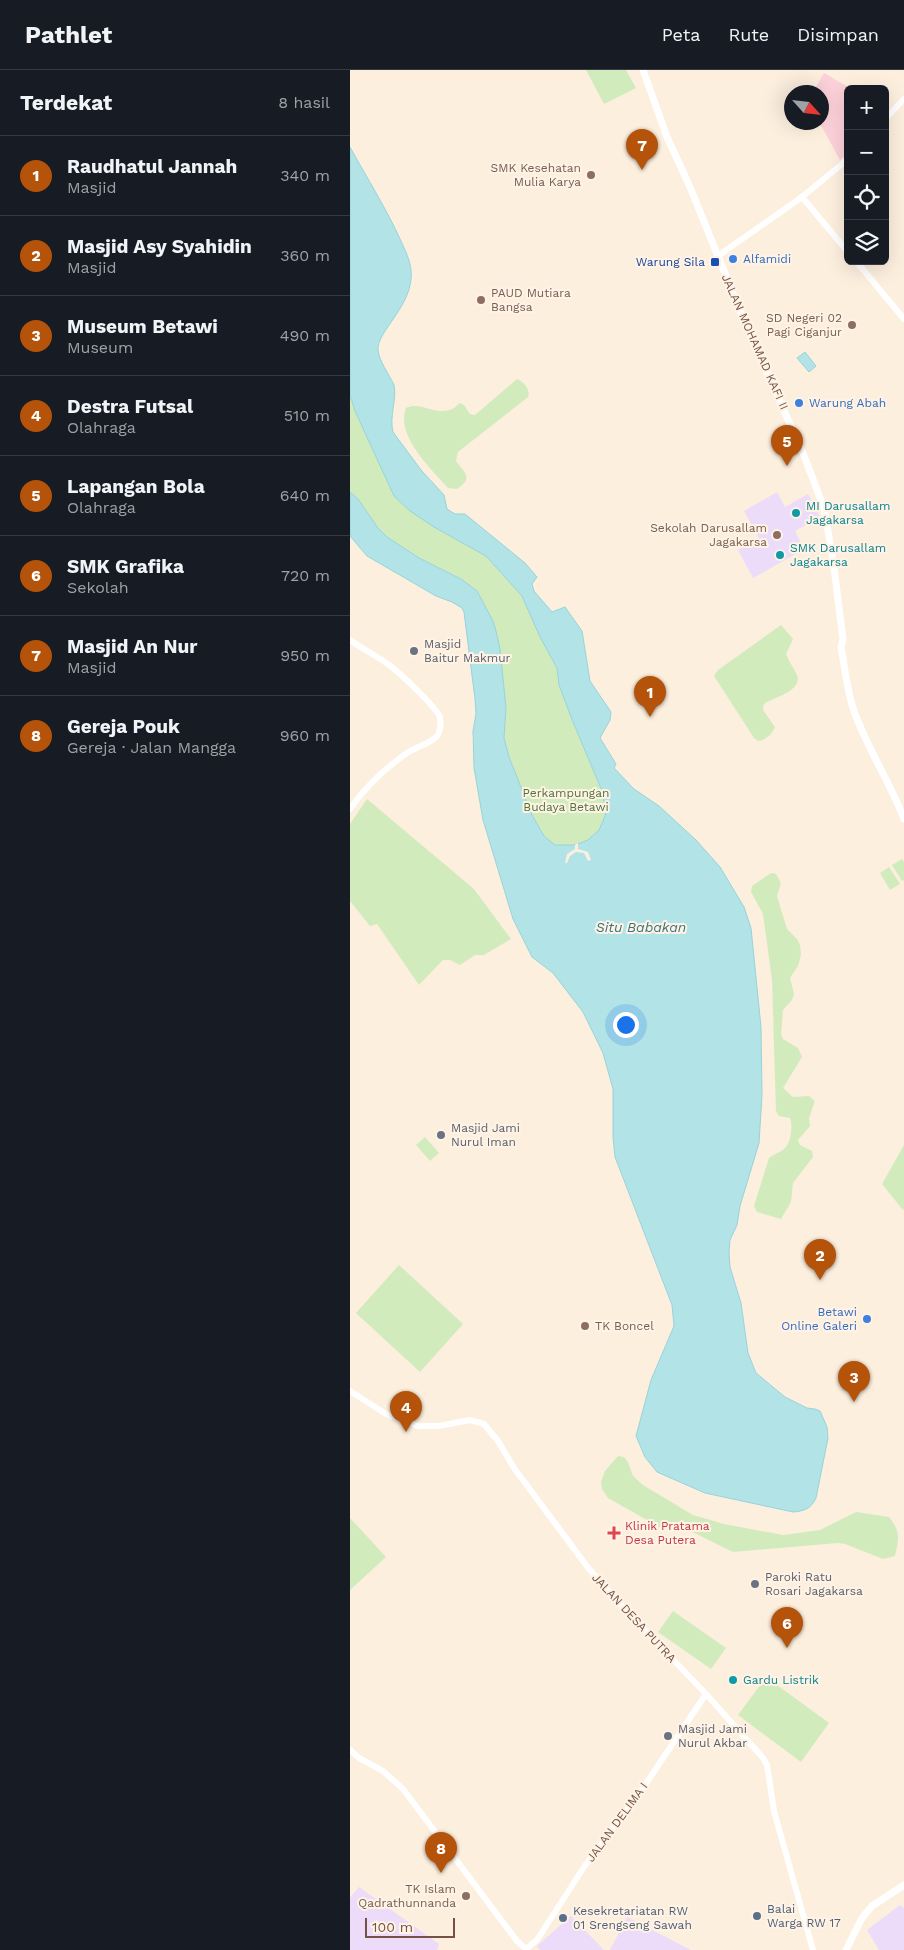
<!DOCTYPE html>
<html lang="id">
<head>
<meta charset="utf-8">
<style>
  body { margin:0; font-family:"Work Sans",sans-serif; background:#20242c; color:#f1f3f6 }
  .controls { position:absolute; right:15px; top:15px; display:grid; overflow:hidden; border-radius:8px; box-shadow:0 5px 20px #0002 }
  .controls button { width:45px; height:45px; display:grid; place-items:center; padding:0; border:0; border-bottom:1px solid #363941; background:#171b24; color:#f1f3f6; font:25px sans-serif }
  .compass { position:absolute; left:434px; top:15px; width:45px; height:45px; border-radius:50%; background:#171b24; box-shadow:0 5px 20px #0002; rotate:117deg }
  .scale { position:absolute; left:15px; bottom:12px; width:90px; box-sizing:border-box; padding-left:5px; border:2px solid #745345; border-top:0; font-size:14px; line-height:18px; white-space:nowrap; color:#745345; -webkit-text-stroke:4px #fff3e6; paint-order:stroke }
  .you { position:absolute; left:275px; top:954px; width:18px; height:18px; margin:-12px; border:4px solid #fff; border-radius:50%; background:#1a73e8; box-shadow:0 0 0 8px #1a73e833 }
  .badge { display:grid; place-items:center; width:32px; height:32px; border-radius:50%; background:#b45309; color:#fff; font-size:16px; font-weight:700 }
  .pin { position:absolute; translate:-50% -41px; filter:drop-shadow(0 1px 2px #0008) }
  .pin::after { content:''; position:absolute; top:26px; width:18px; height:15px; background:inherit; clip-path:polygon(0 0,100% 0,50% 100%) }
  .list { margin:0; padding:0; list-style:none }
  h2 { display:flex; justify-content:space-between; align-items:center; height:65px; margin:0; padding:0 20px; font-size:21px }
  h2 small { font-size:16px; font-weight:400; color:#9ea1a6 }
  .list li { display:grid; grid-template-columns:32px 1fr auto; gap:15px; align-items:center; box-sizing:border-box; height:80px; padding:0 20px; border-top:1px solid #363941 }
  .list b { display:block; font-size:19px; white-space:nowrap }
  .list p { margin:0; font-size:16px; white-space:nowrap; color:#9ea1a6 }
  .list em { font-size:16px; font-style:normal; color:#9ea1a6 }
  .icon { flex:none; width:28px; height:28px; fill:none; stroke:currentColor; stroke-width:2; stroke-linecap:round; stroke-linejoin:round }
  .map { position:relative; flex:none; width:554px; height:1880px; overflow:hidden }
  header { display:flex; align-items:center; gap:30px; box-sizing:border-box; height:70px; padding:0 25px; background:#171b24; border-bottom:1px solid #363941 }
  header strong { font-size:24px }
  nav { display:flex; gap:28px; margin-inline-start:auto; font-size:18px }
  main { display:flex }
  aside { flex:1; background:#171b24 }
  .map>svg:first-child { display:block }
  .education { fill:#ecdbf9 }
  .medical { fill:#fcd1d9 }
  .green { fill:#d2ebbd }
  .water { fill:#b2e3e7; stroke:#98d3da }
  .pier { fill:#fdefde }
  .lines { fill:none; stroke-linecap:round; stroke-linejoin:round }
  .tertiary { stroke:#fff; stroke-width:6 }
  .secondary { stroke:#fff; stroke-width:7 }
  .education-dot { fill:#8d6e63; stroke:#fff3e6; stroke-width:2 }
  .shop-dot { fill:#3f7fe0; stroke:#fff3e6; stroke-width:2 }
  .transit-dot { fill:#1a4fb4; stroke:#fff3e6; stroke-width:2 }
  .culture-dot { fill:#0f9aa8; stroke:#fff3e6; stroke-width:2 }
  .worship-dot { fill:#6b7280; stroke:#fff3e6; stroke-width:2 }
  .health-dot { fill:#e0444e; stroke:#fff3e6; stroke-width:2 }
  .service-dot { fill:#5c6f8a; stroke:#fff3e6; stroke-width:2 }
  .labels { text-anchor:middle; dominant-baseline:central; stroke-width:4; stroke-linejoin:round; paint-order:stroke }
  .education-label { font-size:12px; fill:#785e54; stroke:#fff3e6; text-anchor:end }
  .shop-label { font-size:12px; fill:#366cbe; stroke:#fff3e6; text-anchor:start }
  .transit-label { font-size:12px; fill:#164399; stroke:#fff3e6; text-anchor:end }
  .street-label { font-size:12px; fill:#745345; stroke:#fff3e6 }
  .culture-label { font-size:12px; fill:#0d838f; stroke:#fff3e6; text-anchor:start }
  .worship-label { font-size:12px; fill:#5b616d; stroke:#fff3e6; text-anchor:start }
  .park-label { font-size:12px; fill:#50753b; stroke:#fff3e6 }
  .health-label { font-size:12px; fill:#be3a42; stroke:#fff3e6; text-anchor:start }
  .service-label { font-size:12px; fill:#4e5e75; stroke:#fff3e6; text-anchor:start }
  .water-label { font-size:14px; font-style:italic; fill:#39757c; stroke:#fff3e6 }
</style>
</head>
<body>
<header>
<strong>Pathlet</strong>
<nav><a>Peta</a><a>Rute</a><a>Disimpan</a></nav>
</header>
<main>
<aside>
<h2>Terdekat<small>8 hasil</small></h2>
<ul class="list">
<li><span class="badge">1</span><div><b>Raudhatul Jannah</b><p>Masjid</p></div><em>340 m</em></li>
<li><span class="badge">2</span><div><b>Masjid Asy Syahidin</b><p>Masjid</p></div><em>360 m</em></li>
<li><span class="badge">3</span><div><b>Museum Betawi</b><p>Museum</p></div><em>490 m</em></li>
<li><span class="badge">4</span><div><b>Destra Futsal</b><p>Olahraga</p></div><em>510 m</em></li>
<li><span class="badge">5</span><div><b>Lapangan Bola</b><p>Olahraga</p></div><em>640 m</em></li>
<li><span class="badge">6</span><div><b>SMK Grafika</b><p>Sekolah</p></div><em>720 m</em></li>
<li><span class="badge">7</span><div><b>Masjid An Nur</b><p>Masjid</p></div><em>950 m</em></li>
<li><span class="badge">8</span><div><b>Gereja Pouk</b><p>Gereja · Jalan Mangga</p></div><em>960 m</em></li>
</ul>
</aside>
<div class="map">
<svg width="554" height="1880" viewBox="0 0 554 1880">
  <rect width="100%" height="100%" fill="#fdefde"/>
  <!-- education -->
  <g class="education">
    <path d="M427,422L435,437L458,424L470,447L445,461L454,479L403,508L388,480L409,468L394,441Z"/>
    <path d="M9,1817L89,1874L87,1880H0V1828Z"/>
    <path d="M550,1835L554,1838V1880H529L517,1860Z"/>
    <path d="M221,1846L254,1880H190L187,1876Z"/>
    <path d="M277,1847L341,1880H260Z"/>
  </g>
  <!-- medical -->
  <path class="medical" d="M474,3L502,19H498V30L495,34L498,38V83L490,90L472,57L466,53L472,52V22H463Z"/>
  <!-- green -->
  <g class="green">
    <path d="M236,0H276L286,18L254,34Z"/>
    <path d="M167,309C174,312 181,320 178,327L108,382L106,391C116,404 123,408 107,419L98,418C81,399 45,365 56,338C69,331 84,345 100,340C104,339 107,335 110,333L114,335L120,344L125,345Z"/>
    <path d="M0,325L5,341L44,426L60,441L136,486L172,526L207,598L209,615L223,652L252,721L256,743L253,751L249,760L238,770L225,775H205L194,766L182,745L159,687L154,668L156,638L150,579L146,561L143,551L127,521L111,509L69,488L37,467L28,458L8,429L0,422Z"/>
    <path d="M431,555L443,569L436,584C439,592 444,598 447,605C453,621 423,628 414,634L413,640L425,657C423,663 415,671 408,671L404,668L364,606L368,600Z"/>
    <path d="M17,729L124,819L161,869L134,885H125L110,895L100,890H93L69,915L27,854L20,856L0,831V754Z"/>
    <path d="M552,789L554,792V810L552,811L542,795Z"/>
    <path d="M539,797L550,814L540,820L530,803Z"/>
    <path d="M421,803L426,804L431,813L427,826L437,859L447,869L450,875L451,885L448,896L440,908L444,924L442,930L433,940L431,964L433,969L448,978L452,987L433,1018L443,1027L459,1026L465,1031L459,1048L460,1056L448,1070L450,1075L462,1081L463,1087L443,1113L441,1132L431,1149L407,1142L404,1136L419,1088C424,1084 429,1083 434,1079C441,1074 443,1055 440,1048L429,1046L426,1041L422,910L413,844L401,822L402,816Z"/>
    <path d="M75,1067L89,1083L80,1091L66,1075Z"/>
    <path d="M554,1075V1139L553,1140L532,1114Z"/>
    <path d="M49,1195L113,1254L70,1302L6,1243Z"/>
    <path d="M268,1386L274,1387L278,1392L283,1406L293,1415L343,1445L374,1454L433,1465L470,1460L506,1442L539,1447C551,1462 549,1468 545,1486L533,1489L495,1474L488,1473L383,1482L334,1458H311L258,1428L252,1419L251,1412L255,1401Z"/>
    <path d="M0,1448L36,1487L0,1520Z"/>
    <path d="M323,1541L376,1578L361,1599L308,1562Z"/>
    <path d="M416,1607L479,1653L451,1692L388,1645Z"/>
  </g>
  <!-- water -->
  <g class="water">
    <path d="M0,77C17,108 36,138 51,171C55,180 60,190 61,200C65,234 26,262 28,280C29,291 39,304 44,315C47,330 39,347 43,362L71,400L94,425L97,439L105,444H115L175,493L187,507L182,514L184,521L202,542L215,537L232,561L240,611L261,642L260,650L250,668L266,694L264,698L284,719L309,736L346,770L370,797L394,837L401,858L411,957L412,1025L409,1073L390,1136L387,1155L380,1170L379,1183L380,1197L391,1233L398,1283L406,1303L435,1327L457,1338L465,1339L470,1341L477,1357L478,1368L466,1428C461,1439 454,1441 443,1442L355,1423L307,1402L295,1387L286,1366L301,1310L324,1256L322,1235L265,1087L263,1067V1019L253,983L233,942L203,903L182,887L163,849L133,750L124,698L123,661L126,644L125,629L114,542L112,538L102,532L86,526L17,486L0,466V422L8,429L28,458L37,467L69,488L111,509L127,521L143,551L146,561L150,579L156,638L154,668L159,687L182,745L194,766L205,775H225L238,770L249,760L253,751L256,743L252,721L223,652L209,615L207,598L190,567L172,526L136,486L84,457L60,441L44,426L5,341L0,325Z"/>
    <path d="M455,282L466,296L459,302L447,288Z"/>
  </g>
  <!-- pier -->
  <path class="pier" d="M228,773V779L238,782L241,790L238,791L234,783L226,782L220,786L217,793H215L217,784L225,779V775Z"/>
  <g class="lines">
    <!-- tertiary -->
    <g class="tertiary">
      <path d="M535,49L554,29"/>
      <path d="M452,127L498,182"/>
      <path d="M368,186L452,127L498,89"/>
      <path d="M506,191L554,249"/>
      <path d="M0,570C13,579 27,586 39,595C49,602 86,637 90,647C91,653 90,661 87,666C80,674 66,677 57,683C34,699 16,716 0,739"/>
      <path d="M0,1321L36,1344L68,1356H89L120,1350L134,1354L148,1371L164,1398L239,1499L288,1553L356,1624L413,1688L417,1695L424,1741L463,1880"/>
      <path d="M0,1680L9,1688L33,1701L53,1719L167,1871L176,1879L187,1870L234,1797L293,1718L356,1624"/>
    </g>
    <!-- secondary -->
    <g class="secondary">
      <path d="M293,0L317,67L340,117L395,253L453,383L474,438L483,490L493,569L491,577C495,598 497,621 504,641C517,678 540,712 554,749"/>
      <path d="M496,1880L512,1848L522,1836L554,1815"/>
    </g>
  </g>
  <!-- markers -->
  <g class="education-dot">
    <circle cx="241" cy="105" r="5"/>
    <circle cx="131" cy="230" r="5"/>
    <circle cx="502" cy="255" r="5"/>
    <circle cx="427" cy="465" r="5"/>
    <circle cx="235" cy="1256" r="5"/>
    <circle cx="116" cy="1826" r="5"/>
  </g>
  <g class="shop-dot">
    <circle cx="383" cy="189" r="5"/>
    <circle cx="449" cy="333" r="5"/>
    <circle cx="517" cy="1249" r="5"/>
  </g>
  <rect class="transit-dot" x="360" y="187" width="10" height="10" rx="2.5"/>
  <g class="culture-dot">
    <circle cx="446" cy="443" r="5"/>
    <circle cx="430" cy="485" r="5"/>
    <circle cx="383" cy="1610" r="5"/>
  </g>
  <g class="worship-dot">
    <circle cx="64" cy="581" r="5"/>
    <circle cx="91" cy="1065" r="5"/>
    <circle cx="405" cy="1514" r="5"/>
    <circle cx="318" cy="1666" r="5"/>
  </g>
  <path class="health-dot" d="M261.5 1455.5h5v5h5v5h-5v5h-5v-5h-5v-5h5z"/>
  <g class="service-dot">
    <circle cx="407" cy="1846" r="5"/>
    <circle cx="213" cy="1848" r="5"/>
  </g>
  <g class="labels">
    <!-- education labels -->
    <g class="education-label">
      <text x="231" y="98">SMK Kesehatan<tspan x="231" dy="14">Mulia Karya</tspan></text>
      <text x="141" y="223" text-anchor="start">PAUD Mutiara<tspan x="141" dy="14">Bangsa</tspan></text>
      <text x="492" y="248">SD Negeri 02<tspan x="492" dy="14">Pagi Ciganjur</tspan></text>
      <text x="417" y="458">Sekolah Darusallam<tspan x="417" dy="14">Jagakarsa</tspan></text>
      <text x="245" y="1256" text-anchor="start">TK Boncel</text>
      <text x="106" y="1819">TK Islam<tspan x="106" dy="14">Qadrathunnanda</tspan></text>
    </g>
    <!-- shop labels -->
    <g class="shop-label">
      <text x="393" y="189">Alfamidi</text>
      <text x="459" y="333">Warung Abah</text>
      <text x="507" y="1242" text-anchor="end">Betawi<tspan x="507" dy="14">Online Galeri</tspan></text>
    </g>
    <!-- transit labels -->
    <g class="transit-label">
      <text x="355" y="192">Warung Sila</text>
    </g>
    <!-- street labels -->
    <g class="street-label">
      <text transform="translate(405 272) rotate(66)">JALAN MOHAMAD KAFI II</text>
      <text transform="translate(284 1548) rotate(47)">JALAN DESA PUTRA</text>
      <text transform="translate(267 1752) rotate(-54)">JALAN DELIMA I</text>
    </g>
    <!-- culture labels -->
    <g class="culture-label">
      <text x="456" y="436">MI Darusallam<tspan x="456" dy="14">Jagakarsa</tspan></text>
      <text x="440" y="478">SMK Darusallam<tspan x="440" dy="14">Jagakarsa</tspan></text>
      <text x="393" y="1610">Gardu Listrik</text>
    </g>
    <!-- worship labels -->
    <g class="worship-label">
      <text x="74" y="574">Masjid<tspan x="74" dy="14">Baitur Makmur</tspan></text>
      <text x="101" y="1058">Masjid Jami<tspan x="101" dy="14">Nurul Iman</tspan></text>
      <text x="415" y="1507">Paroki Ratu<tspan x="415" dy="14">Rosari Jagakarsa</tspan></text>
      <text x="328" y="1659">Masjid Jami<tspan x="328" dy="14">Nurul Akbar</tspan></text>
    </g>
    <!-- park labels -->
    <g class="park-label">
      <text x="216" y="723">Perkampungan<tspan x="216" dy="14">Budaya Betawi</tspan></text>
    </g>
    <!-- health labels -->
    <g class="health-label">
      <text x="275" y="1456">Klinik Pratama<tspan x="275" dy="14">Desa Putera</tspan></text>
    </g>
    <!-- service labels -->
    <g class="service-label">
      <text x="417" y="1839">Balai<tspan x="417" dy="14">Warga RW 17</tspan></text>
      <text x="223" y="1841">Kesekretariatan RW<tspan x="223" dy="14">01 Srengseng Sawah</tspan></text>
    </g>
    <!-- water labels -->
    <g class="water-label">
      <text x="291" y="857">Situ Babakan</text>
    </g>
  </g>
</svg>
<div class="controls">
<button>+</button>
<button>−</button>
<button><svg class="icon" aria-label="locate" viewBox="0 0 24 24"><circle cx="12" cy="12" r="6"/><path d="M12 2v4M12 18v4M2 12h4M18 12h4"/></svg></button>
<button><svg class="icon" aria-label="layers" viewBox="0 0 24 24"><path d="M12 4l9 5-9 5-9-5zM3 14l9 5 9-5"/></svg></button>
</div>
<svg class="compass" viewBox="-18 -18 36 36"><path d="M0-13l5 13h-10z" fill="#e53935"/><path d="M0 13l5-13h-10z" fill="#9ea1a6"/></svg>
<div class="scale">100 m</div>
<div class="you"></div>
<div class="pin badge" style="left:300px;top:647px">1</div>
<div class="pin badge" style="left:470px;top:1210px">2</div>
<div class="pin badge" style="left:504px;top:1332px">3</div>
<div class="pin badge" style="left:56px;top:1362px">4</div>
<div class="pin badge" style="left:437px;top:396px">5</div>
<div class="pin badge" style="left:437px;top:1578px">6</div>
<div class="pin badge" style="left:292px;top:100px">7</div>
<div class="pin badge" style="left:91px;top:1803px">8</div>
</div>
</main>
</body>
</html>
